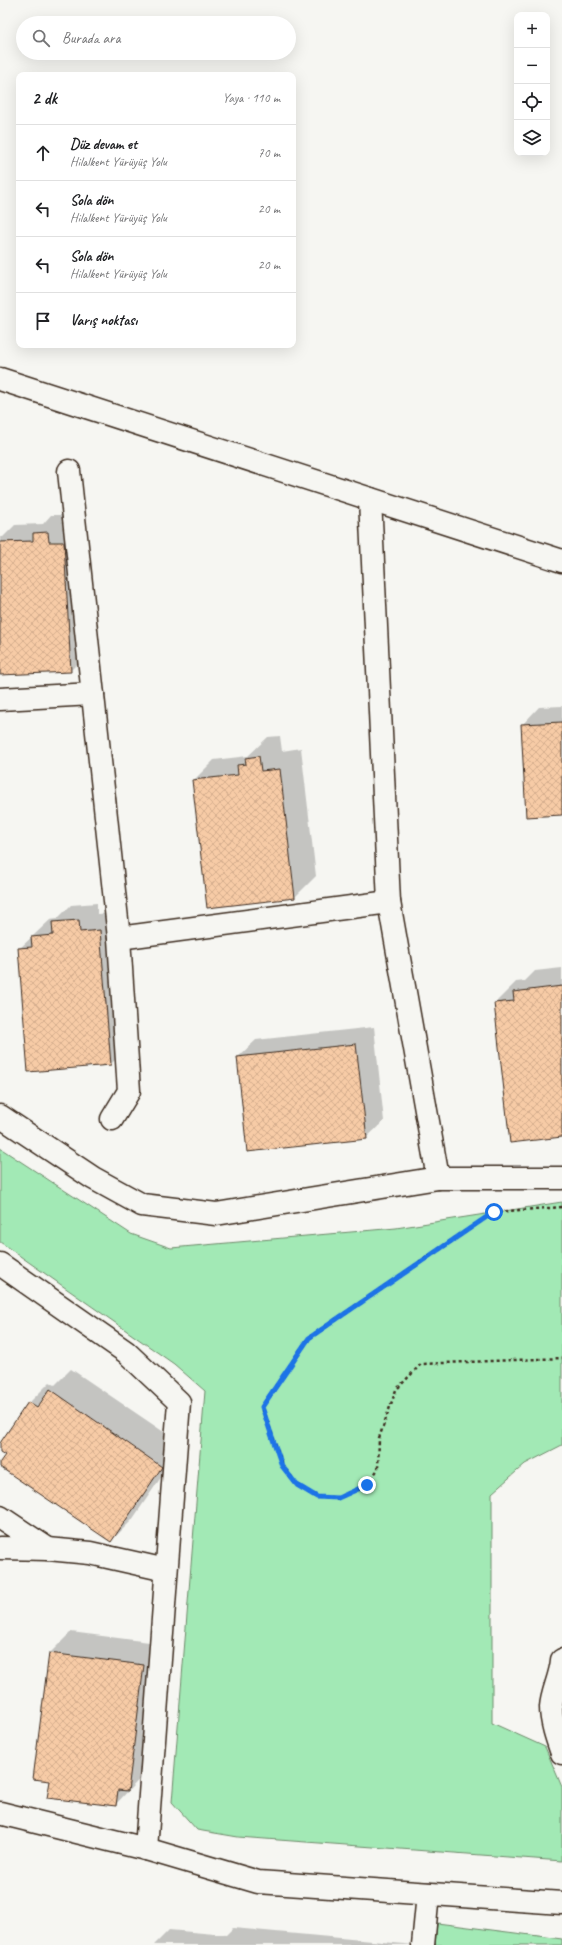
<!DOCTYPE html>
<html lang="tr">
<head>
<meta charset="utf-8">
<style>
  body { margin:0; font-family:Caveat,sans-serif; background:#f2f2f2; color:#202124 }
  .controls { position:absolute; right:12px; top:12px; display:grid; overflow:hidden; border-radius:8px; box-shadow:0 4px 16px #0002 }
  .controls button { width:36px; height:36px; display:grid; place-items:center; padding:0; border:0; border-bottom:1px solid #e0e0e0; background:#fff; color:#202124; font:20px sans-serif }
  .stop { position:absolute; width:12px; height:12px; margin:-9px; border:3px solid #1a73e8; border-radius:50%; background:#fff }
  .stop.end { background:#1a73e8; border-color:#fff; box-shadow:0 1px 4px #0008 }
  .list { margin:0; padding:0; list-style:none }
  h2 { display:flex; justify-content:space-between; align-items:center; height:52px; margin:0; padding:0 16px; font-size:17px }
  h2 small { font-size:13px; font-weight:400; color:#757577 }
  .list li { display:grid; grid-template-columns:26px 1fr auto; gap:12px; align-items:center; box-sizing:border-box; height:56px; padding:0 16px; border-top:1px solid #e0e0e0 }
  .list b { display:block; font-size:15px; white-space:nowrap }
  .list p { margin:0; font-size:13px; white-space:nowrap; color:#757577 }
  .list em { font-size:13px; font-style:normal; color:#757577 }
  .icon { flex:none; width:22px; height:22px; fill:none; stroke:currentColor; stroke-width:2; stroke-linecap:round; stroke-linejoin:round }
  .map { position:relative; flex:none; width:562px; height:1945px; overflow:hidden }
  .search { position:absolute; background:#fff; box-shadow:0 4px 16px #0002; left:16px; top:16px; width:280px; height:44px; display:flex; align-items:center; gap:10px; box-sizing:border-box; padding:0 14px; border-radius:22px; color:#757577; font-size:15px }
  .panel { position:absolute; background:#fff; box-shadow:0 4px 16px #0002; left:16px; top:72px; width:280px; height:276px; border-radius:8px }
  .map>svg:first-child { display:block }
  .green { fill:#a2e9b5; stroke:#6e8a6a }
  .shadow { fill:#0003 }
  .building { fill:url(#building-cross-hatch); stroke:#3b2a1e }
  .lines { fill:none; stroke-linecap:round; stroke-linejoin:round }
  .minor-casing { stroke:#3b2a1e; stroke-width:25 }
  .path { stroke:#3b2a1e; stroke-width:2.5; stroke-dasharray:3 3; stroke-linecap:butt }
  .minor { stroke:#f6f6f2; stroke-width:22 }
  .route { stroke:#1a73e8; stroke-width:5 }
</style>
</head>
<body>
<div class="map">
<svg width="562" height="1945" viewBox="0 0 562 1945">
  <defs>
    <pattern id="building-cross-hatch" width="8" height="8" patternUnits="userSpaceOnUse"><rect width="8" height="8" fill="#f7cba6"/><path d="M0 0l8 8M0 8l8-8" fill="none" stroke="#d5ae8e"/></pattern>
  </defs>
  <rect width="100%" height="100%" fill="#f6f6f2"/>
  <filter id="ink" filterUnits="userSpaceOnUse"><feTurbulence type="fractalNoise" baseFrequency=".025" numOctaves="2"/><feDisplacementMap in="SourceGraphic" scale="8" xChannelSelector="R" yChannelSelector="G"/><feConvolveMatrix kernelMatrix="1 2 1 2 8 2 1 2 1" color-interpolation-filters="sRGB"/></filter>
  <g filter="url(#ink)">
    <!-- green -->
    <g class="green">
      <path d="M0,1148L131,1234L171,1248L396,1228L562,1202V1445L525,1464L492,1493V1723L545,1747L562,1787V1861L238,1837L197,1830L172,1802L205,1391L174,1364L0,1242Z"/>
      <path d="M437,1923L562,1939V1945H435Z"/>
    </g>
    <!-- shadow -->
    <g class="shadow">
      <path d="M51,515H66L88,653L70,671L0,674V537H3L15,525L43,524Z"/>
      <path d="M562,706V814L522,725L539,707Z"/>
      <path d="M280,736L282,751L301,748L316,876L295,897L208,907L193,781L214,760L248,756L268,737Z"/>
      <path d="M97,903V914L117,913L128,1046L111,1064L19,949L50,920L57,919L71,905Z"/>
      <path d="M562,968V1136L511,1142L495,1003L516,982L525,981L535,971Z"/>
      <path d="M374,1027L384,1121L366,1138L238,1057L256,1040Z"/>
      <path d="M71,1369L183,1445L132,1520L111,1541L0,1465L6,1455L0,1451V1445L29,1403L50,1382L55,1385Z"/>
      <path d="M71,1632L165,1644L149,1769L115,1805L51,1780L34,1778L50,1653Z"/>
      <path d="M233,1928L415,1945H154L169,1930L226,1935Z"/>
    </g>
    <!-- building -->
    <g class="building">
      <path d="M48,532L49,542H64L71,672L0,675V542L33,541V533Z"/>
      <path d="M562,722V815L526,817L521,724Z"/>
      <path d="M259,756L261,771L280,769L295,898L207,908L192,780L238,775L237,765L246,764L245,758Z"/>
      <path d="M79,920L80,932L100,930L111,1065L28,1072L18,948L32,947L31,937L53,935L52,922Z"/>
      <path d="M562,986V1137L510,1143L494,1003L514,1001L513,992Z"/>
      <path d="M356,1044L367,1139L247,1152L237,1057Z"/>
      <path d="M50,1389L162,1467L111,1542L0,1467V1462L5,1455L0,1452V1443L28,1402L37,1408Z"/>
      <path d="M49,1653L144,1665L128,1791L118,1790L116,1806L47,1798L50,1781L33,1779Z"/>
    </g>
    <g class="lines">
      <defs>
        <g id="minor">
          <path d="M0,379L562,561"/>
          <path d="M69,471L119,938L389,902"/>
          <path d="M370,499L389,902L438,1178"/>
          <path d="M0,699L93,694"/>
          <path d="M0,1116L93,1178L142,1205L216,1214L438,1178H562"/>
          <path d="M112,1119L129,1091L119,938"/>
          <path d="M0,1264L126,1352L179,1402L146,1849"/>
          <path d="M0,1517L48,1549"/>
          <path d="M0,1548L48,1549L90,1553L166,1570"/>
          <path d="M562,1660C561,1676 552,1692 551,1707C551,1722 557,1739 562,1753"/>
          <path d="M0,1813L146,1849L258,1882L562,1903"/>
          <path d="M423,1945L428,1894"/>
        </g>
      </defs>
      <!-- minor casing -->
      <use href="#minor" class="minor-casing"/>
      <!-- path -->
      <path class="path" d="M562,1207L494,1212L309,1338L262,1407L283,1466L297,1485L317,1497L338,1498L367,1485L378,1469L379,1438L396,1390L421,1364L562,1358"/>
      <!-- minor -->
      <use href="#minor" class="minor"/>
    </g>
  </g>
  <g class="lines" filter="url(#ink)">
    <!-- route -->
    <path class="route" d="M367,1485L338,1498L317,1497L297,1485L282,1466L262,1407L309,1338L494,1212"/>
  </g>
</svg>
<div class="controls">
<button>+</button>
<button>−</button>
<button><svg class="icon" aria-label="locate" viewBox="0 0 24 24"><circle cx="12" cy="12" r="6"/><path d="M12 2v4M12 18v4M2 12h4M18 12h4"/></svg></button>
<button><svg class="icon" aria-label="layers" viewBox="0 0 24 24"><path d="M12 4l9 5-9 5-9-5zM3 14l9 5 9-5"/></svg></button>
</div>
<div class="stop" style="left:494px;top:1212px"></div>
<div class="stop end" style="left:367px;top:1485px"></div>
<div class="search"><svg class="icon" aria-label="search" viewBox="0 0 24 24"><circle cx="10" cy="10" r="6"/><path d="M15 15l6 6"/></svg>Burada ara</div>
<section class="panel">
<h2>2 dk<small>Yaya · 110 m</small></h2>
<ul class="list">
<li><svg class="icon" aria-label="ahead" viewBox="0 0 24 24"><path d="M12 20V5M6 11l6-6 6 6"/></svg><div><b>Düz devam et</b><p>Hilalkent Yürüyüş Yolu</p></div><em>70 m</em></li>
<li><svg class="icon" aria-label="left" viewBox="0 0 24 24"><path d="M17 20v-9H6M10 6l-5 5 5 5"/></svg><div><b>Sola dön</b><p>Hilalkent Yürüyüş Yolu</p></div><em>20 m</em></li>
<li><svg class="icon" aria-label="left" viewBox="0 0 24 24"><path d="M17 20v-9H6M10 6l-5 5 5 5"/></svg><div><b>Sola dön</b><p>Hilalkent Yürüyüş Yolu</p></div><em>20 m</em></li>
<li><svg class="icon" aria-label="arrive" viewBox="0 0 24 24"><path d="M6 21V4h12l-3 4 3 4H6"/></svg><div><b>Varış noktası</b></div></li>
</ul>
</section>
</div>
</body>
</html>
